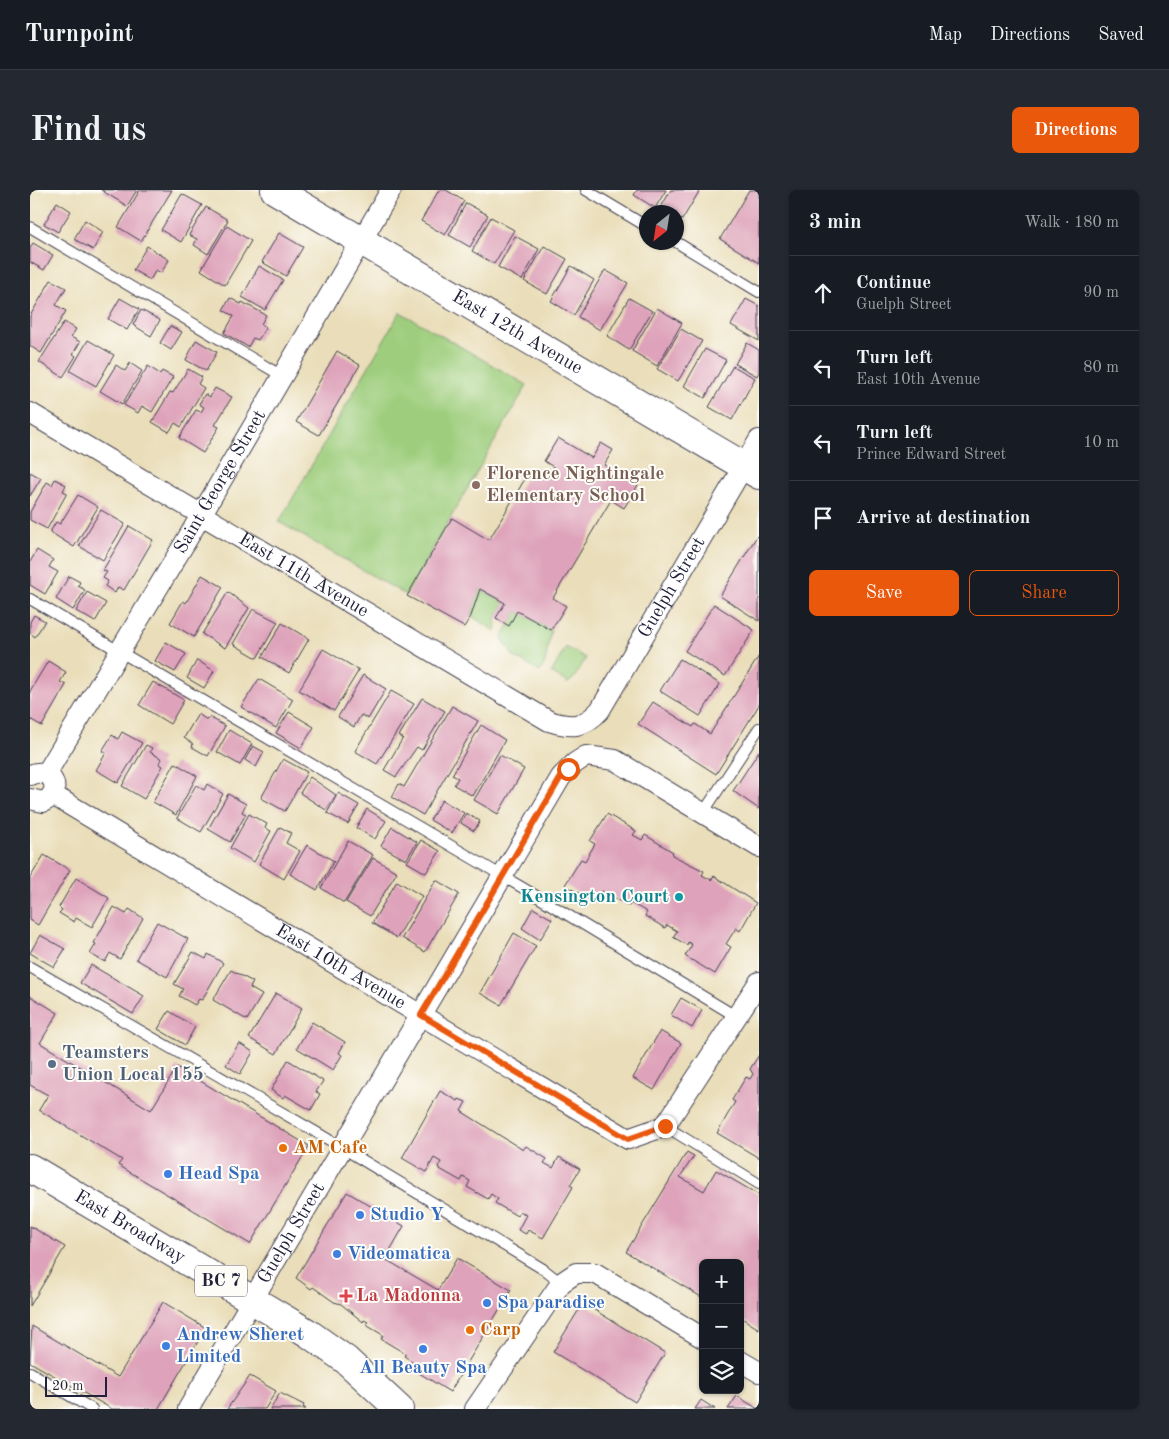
<!DOCTYPE html>
<html lang="en">
<head>
<meta charset="utf-8">
<style>
  body { margin:0; font-family:"Old Standard TT",serif; background:#242831; color:#f1f3f6 }
  .controls { position:absolute; right:15px; bottom:15px; display:grid; overflow:hidden; border-radius:8px; box-shadow:0 1px 4px #0004 }
  .controls button { width:45px; height:45px; display:grid; place-items:center; padding:0; border:0; border-bottom:1px solid #363941; background:#171b24; color:#f1f3f6; font:25px sans-serif }
  .compass { position:absolute; left:609px; top:15px; width:45px; height:45px; border-radius:50%; background:#171b24; box-shadow:0 1px 4px #0004; rotate:210deg }
  .scale { position:absolute; left:15px; bottom:12px; width:62px; box-sizing:border-box; padding-left:5px; border:2px solid #22223b; border-top:0; font-size:14px; line-height:18px; white-space:nowrap; color:#22223b; -webkit-text-stroke:4px #fdfcf7; paint-order:stroke }
  .stop { position:absolute; width:15px; height:15px; margin:-11px; border:4px solid #ea580c; border-radius:50%; background:#fff }
  .stop.end { background:#ea580c; border-color:#fff; box-shadow:0 1px 5px #0008 }
  .list { margin:0; padding:0; list-style:none }
  h2 { display:flex; justify-content:space-between; align-items:center; height:65px; margin:0; padding:0 20px; font-size:21px }
  h2 small { font-size:16px; font-weight:400; color:#9ea1a6 }
  .list li { display:grid; grid-template-columns:32px 1fr auto; gap:15px; align-items:center; box-sizing:border-box; height:75px; padding:0 20px; border-top:1px solid #363941 }
  .list b { display:block; font-size:19px; white-space:nowrap }
  .list p { margin:0; font-size:16px; white-space:nowrap; color:#9ea1a6 }
  .list em { font-size:16px; font-style:normal; color:#9ea1a6 }
  .actions { display:flex; gap:10px; padding:15px 20px }
  .actions a { flex:1; padding:11px 0; border:1px solid #ea580c; border-radius:8px; text-align:center; font-size:18px; color:#ea580c }
  .actions .main { background:#ea580c; color:#fff }
  .icon { flex:none; width:28px; height:28px; fill:none; stroke:currentColor; stroke-width:2; stroke-linecap:round; stroke-linejoin:round }
  .map { position:relative; flex:none; width:729px; height:1219px; overflow:hidden; border-radius:8px }
  header { display:flex; align-items:center; gap:30px; box-sizing:border-box; height:70px; padding:0 25px; background:#171b24; border-bottom:1px solid #363941 }
  header strong { font-size:24px }
  nav { display:flex; gap:28px; margin-inline-start:auto; font-size:18px }
  .intro { display:flex; align-items:center; justify-content:space-between; box-sizing:border-box; height:120px; padding:0 30px }
  h1 { margin:0; font-size:35px }
  .button { padding:12px 22px; border-radius:8px; background:#ea580c; color:#fff; font-size:18px; font-weight:700 }
  main { display:flex; gap:30px; padding:0 30px }
  aside { flex:1; background:#171b24; border-radius:8px; box-shadow:0 1px 4px #0004 }
  .map>svg:first-child { display:block }
  .green { fill:#9ece7d; stroke:#60785c }
  .building { fill:#dea3ba }
  .lines { fill:none; stroke-linecap:round; stroke-linejoin:round }
  .lane-casing { stroke:#403e4e; stroke-width:12 }
  .street-casing { stroke:#403e4e; stroke-width:22 }
  .secondary-casing { stroke:#403e4e; stroke-width:30 }
  .primary-casing { stroke:#403e4e; stroke-width:30 }
  .lane { stroke:#fff; stroke-width:10 }
  .street { stroke:#fff; stroke-width:20 }
  .secondary { stroke:#fff; stroke-width:28 }
  .primary { stroke:#fff; stroke-width:28 }
  .route { stroke:#ea580c; stroke-width:6 }
  .education-dot { fill:#8d6e63; stroke:#fdfcf7; stroke-width:2 }
  .culture-dot { fill:#0f9aa8; stroke:#fdfcf7; stroke-width:2 }
  .service-dot { fill:#5c6f8a; stroke:#fdfcf7; stroke-width:2 }
  .food-dot { fill:#e8710a; stroke:#fdfcf7; stroke-width:2 }
  .shop-dot { fill:#3f7fe0; stroke:#fdfcf7; stroke-width:2 }
  .health-dot { fill:#e0444e; stroke:#fdfcf7; stroke-width:2 }
  .labels { text-anchor:middle; dominant-baseline:central; stroke-width:4; stroke-linejoin:round; paint-order:stroke }
  .shield { fill:#fdfcf7; stroke:#646373; stroke-width:1 }
  .shield-label { font-size:18px; font-weight:bold; fill:#22223b }
  .street-label { font-size:19px; fill:#22223b; stroke:#fdfcf7 }
  .education-label { font-size:19px; font-weight:bold; fill:#785e54; stroke:#fdfcf7; text-anchor:start }
  .culture-label { font-size:19px; font-weight:bold; fill:#0d838f; stroke:#fdfcf7; text-anchor:end }
  .service-label { font-size:19px; font-weight:bold; fill:#4e5e75; stroke:#fdfcf7; text-anchor:start }
  .food-label { font-size:19px; font-weight:bold; fill:#c56008; stroke:#fdfcf7; text-anchor:start }
  .shop-label { font-size:19px; font-weight:bold; fill:#366cbe; stroke:#fdfcf7; text-anchor:start }
  .health-label { font-size:19px; font-weight:bold; fill:#be3a42; stroke:#fdfcf7; text-anchor:start }
</style>
</head>
<body>
<header>
<strong>Turnpoint</strong>
<nav><a>Map</a><a>Directions</a><a>Saved</a></nav>
</header>
<div class="intro"><h1>Find us</h1><a class="button">Directions</a></div>
<main>
<div class="map">
<svg width="729" height="1219" viewBox="0 0 729 1219">
  <rect width="100%" height="100%" fill="#fdfcf7"/>
  <filter id="ink" filterUnits="userSpaceOnUse"><feTurbulence type="fractalNoise" baseFrequency=".02" numOctaves="2"/><feDisplacementMap in="SourceGraphic" scale="10" xChannelSelector="R" yChannelSelector="G"/><feConvolveMatrix kernelMatrix="1 2 1 2 8 2 1 2 1" color-interpolation-filters="sRGB"/></filter>
  <filter id="wash" filterUnits="userSpaceOnUse"><feTurbulence type="fractalNoise" baseFrequency=".0096" numOctaves="4" result="noise"/><feDisplacementMap in="SourceGraphic" scale="20" xChannelSelector="R" yChannelSelector="G"/><feGaussianBlur stdDeviation="1.12" result="paint"/><feColorMatrix in="noise" values="0 0 0 0 0 0 0 0 0 0 0 0 0 0 0 0 0 1.4 0 .05"/><feComposite in="paint" operator="in"/></filter>
  <g filter="url(#wash)">
    <rect width="100%" height="100%" fill="#eadeba"/>
    <!-- green -->
    <g class="green">
      <path d="M370,122L497,195L376,405L249,332Z"/>
      <path d="M450,399L475,413L466,428V441L441,426Z"/>
      <path d="M487,421L521,440L515,473L510,482L483,466L472,448Z"/>
      <path d="M536,457L556,468L544,488L538,493L521,483Z"/>
    </g>
    <g id="blocks">
      <!-- building -->
      <g class="building">
        <path d="M71,0H107L97,16Z"/>
        <path d="M110,0H142L111,51L88,37Z"/>
        <path d="M409,0H416L434,11L415,45L391,31Z"/>
        <path d="M607,0H636L625,18L604,5Z"/>
        <path d="M641,0H670L652,30L646,27V22H640L631,17Z"/>
        <path d="M719,0H729V73L690,49Z"/>
        <path d="M152,4L172,15L151,52L131,40Z"/>
        <path d="M27,12L41,21L28,42L14,34Z"/>
        <path d="M436,13L458,25L440,57L419,45Z"/>
        <path d="M176,17L198,30L178,64L164,55L167,49L159,45Z"/>
        <path d="M461,27L484,40L464,74L442,61Z"/>
        <path d="M55,30L73,42L63,60L44,49Z"/>
        <path d="M197,36L221,51L195,95L171,80Z"/>
        <path d="M249,43L273,57L256,86L232,72Z"/>
        <path d="M485,46L509,59L492,90L468,77Z"/>
        <path d="M3,53L23,65L14,80L0,72V58Z"/>
        <path d="M117,56L139,70L131,83L126,80L120,90L103,80Z"/>
        <path d="M514,56L537,69L517,104L494,91Z"/>
        <path d="M229,76L253,90L235,120L212,107Z"/>
        <path d="M541,76L564,90L544,125L521,111Z"/>
        <path d="M575,80L598,93L570,140L548,127Z"/>
        <path d="M21,90L36,98L26,115L36,121L11,163L0,156V126Z"/>
        <path d="M90,108L109,119L97,140L78,129Z"/>
        <path d="M200,108L211,114L212,112L236,125L231,134L236,137L228,150L223,148L218,157L194,143L204,126L193,120Z"/>
        <path d="M599,108L622,121L599,160L577,146Z"/>
        <path d="M716,109L729,116V151L701,135Z"/>
        <path d="M627,118L652,133L627,176L602,161Z"/>
        <path d="M111,120L130,130L121,146L103,135Z"/>
        <path d="M34,132L46,139L41,147L50,152L43,164L46,166L33,187L9,172Z"/>
        <path d="M140,136L152,142L141,160L130,153Z"/>
        <path d="M651,139L672,151L648,191L627,179Z"/>
        <path d="M58,150L84,165L66,196L40,181Z"/>
        <path d="M166,150L187,162L176,181L156,170Z"/>
        <path d="M717,153L729,160V182L727,186L705,174Z"/>
        <path d="M675,159L696,170L675,208L654,196Z"/>
        <path d="M307,161L330,175L289,245L266,232Z"/>
        <path d="M100,173L112,181L92,214L70,201L86,175L95,181Z"/>
        <path d="M118,176L130,184L132,181L143,187L122,222L112,216L108,223L94,215Z"/>
        <path d="M703,176L725,188L702,230L679,217Z"/>
        <path d="M158,179L172,187L168,194L174,198L151,237L145,233L139,242L122,232L140,202L143,203Z"/>
        <path d="M185,198L202,207L185,235L189,237L173,263L149,248L166,220L171,222L174,217L169,214L175,204L180,207Z"/>
        <path d="M528,248L562,268L571,253L583,260L574,275L608,295L594,318L581,310L523,408L536,416L521,440L487,421L479,436L466,428L475,413L450,399L441,426L434,437L377,406L422,328L459,350L499,282L520,287L525,278L514,271Z"/>
        <path d="M0,282L11,288L0,306Z"/>
        <path d="M25,289L36,295L33,301L37,303L17,339L0,330V322L17,292L22,295Z"/>
        <path d="M48,305L68,317L44,357L20,342L26,332L30,334Z"/>
        <path d="M71,320L95,334L73,370L49,356Z"/>
        <path d="M99,336L123,350L94,400L88,397L85,403L75,396L78,391L73,388L77,382L73,380Z"/>
        <path d="M727,346L729,347V431L690,406Z"/>
        <path d="M7,360L23,370L19,377L28,382L15,404L0,395V372Z"/>
        <path d="M172,385L193,397L164,447L140,433L153,411L156,413Z"/>
        <path d="M39,386L50,392L48,396L55,400L43,420L26,409Z"/>
        <path d="M57,402L76,413L65,432L46,421Z"/>
        <path d="M198,402L219,418L195,458L172,444Z"/>
        <path d="M684,414L724,440L695,486L655,461Z"/>
        <path d="M223,419L248,432L227,468L203,454Z"/>
        <path d="M4,425L15,431L5,447L0,443V432Z"/>
        <path d="M252,433L279,449L259,483L232,467Z"/>
        <path d="M136,452L156,464L145,482L125,471Z"/>
        <path d="M293,459L329,480L304,521L269,500Z"/>
        <path d="M729,466V515L686,584L608,534L623,512L663,537L665,534L680,544Z"/>
        <path d="M650,469L690,494L670,526L630,501Z"/>
        <path d="M167,470L184,481L174,498L157,488Z"/>
        <path d="M18,471L36,482L30,492L36,495L12,536L0,529V501Z"/>
        <path d="M333,485L356,499L338,529L331,525L324,537L308,527Z"/>
        <path d="M229,489L263,509L246,538L211,517Z"/>
        <path d="M123,492L154,510L140,534L109,515Z"/>
        <path d="M361,501L384,514L347,574L325,561Z"/>
        <path d="M392,508L415,521L392,560L387,557L366,587L354,580L373,548L369,546Z"/>
        <path d="M422,516L448,531L393,625L362,607L369,594L374,597Z"/>
        <path d="M259,522L284,537L271,558L246,543Z"/>
        <path d="M168,524L177,530L179,527L195,536L178,566L162,557L163,554L154,548Z"/>
        <path d="M451,535L475,550L443,606L424,595L428,588L422,585Z"/>
        <path d="M199,540L222,554L210,575L187,562Z"/>
        <path d="M92,542L112,553L88,593L66,580L76,563L72,561L82,545L88,549Z"/>
        <path d="M116,555L122,558L120,562L132,569L129,574L133,576L114,609L92,596Z"/>
        <path d="M223,556L234,562L226,577L215,570Z"/>
        <path d="M729,561V619L703,601Z"/>
        <path d="M470,565L494,579L468,624L444,610Z"/>
        <path d="M253,569L277,582L255,621L231,608Z"/>
        <path d="M145,573L167,586L146,625L123,612Z"/>
        <path d="M280,587L306,605L296,620L270,603Z"/>
        <path d="M177,594L193,604L171,642L147,628L166,595L174,600Z"/>
        <path d="M308,603L329,615L318,634L297,623Z"/>
        <path d="M198,604L216,614L212,622L216,624L200,652L178,639Z"/>
        <path d="M412,610L434,623L422,643L400,630Z"/>
        <path d="M337,619L356,631L345,649L326,638Z"/>
        <path d="M436,623L450,631L444,641L431,633Z"/>
        <path d="M219,624L237,634L235,638L241,641L224,672L200,658Z"/>
        <path d="M577,624L606,641L603,645L612,650L615,645L643,662L642,665L674,681L672,685L681,690L684,686L726,713L710,741L706,738L696,754L701,757L685,784L655,766L662,755L658,752L657,755L643,747L647,741L637,735L635,738L615,726L617,722L601,713L599,716L572,701L565,713L535,695L551,669L555,671L565,654L560,651Z"/>
        <path d="M250,637L261,643L256,653L270,661L254,689L229,674Z"/>
        <path d="M362,637L387,652L376,670L351,656Z"/>
        <path d="M391,650L410,661L396,683L377,672Z"/>
        <path d="M318,651L343,665L314,713L291,698Z"/>
        <path d="M277,655L304,671L287,700L260,684Z"/>
        <path d="M14,665L40,680L8,735L0,730V688Z"/>
        <path d="M343,668L367,682L340,726L316,712Z"/>
        <path d="M46,688L79,708L62,737L46,728L44,732L29,723L32,720L29,717Z"/>
        <path d="M406,690L429,704L395,762L372,748Z"/>
        <path d="M367,691L392,706L367,748L342,733Z"/>
        <path d="M84,717L96,724L99,719L113,728L90,769L80,763L75,772L60,764L66,754L64,753Z"/>
        <path d="M503,718L522,729L510,750L492,738Z"/>
        <path d="M127,732L158,749L137,787L106,769Z"/>
        <path d="M484,743L506,756L471,815L450,803Z"/>
        <path d="M10,745L35,759L24,777L0,763Z"/>
        <path d="M163,762L176,769L178,764L193,773L172,810L169,809L165,815L149,806L153,799L144,794Z"/>
        <path d="M61,775L114,806L103,824L50,793Z"/>
        <path d="M201,780L223,792L220,798L232,805L217,830L183,810Z"/>
        <path d="M246,803L272,818L246,864L219,848Z"/>
        <path d="M0,806L28,823L10,853L121,920L147,877L279,956L220,1054L88,975L92,970L9,920L18,905L0,895Z"/>
        <path d="M651,808L672,820L662,838L641,825Z"/>
        <path d="M139,821L165,837L155,855L128,839Z"/>
        <path d="M282,832L315,852L309,863L312,865L303,880L267,858Z"/>
        <path d="M630,841L651,853L624,900L603,888Z"/>
        <path d="M209,853L223,862L210,884L196,875Z"/>
        <path d="M729,865V968L687,943L705,912L702,910L716,887L720,889L723,884L720,879Z"/>
        <path d="M258,870L293,891L286,902L290,904L281,920L255,905L253,908L241,900Z"/>
        <path d="M410,901L428,911L429,909L436,912L431,921L493,960L496,956L517,969L514,973L523,978L529,967L550,979L540,995L543,997L513,1048L498,1040L496,1044L488,1040L496,1025L490,1021L487,1026L465,1013L468,1009L461,1004L458,1009L437,997L440,991L433,987L431,991L408,978L411,972L404,968L396,982L372,968Z"/>
        <path d="M657,962L664,966L650,987L674,1001L686,980L729,1005V1139L710,1127V1073H673V1108L596,1062Z"/>
        <path d="M317,1002L374,1036L355,1069L408,1100L427,1068L481,1100L420,1202L389,1183L390,1180L380,1174L382,1171L374,1166L376,1164L351,1149L353,1145L336,1135L338,1132L334,1130L333,1132L311,1114L304,1112L283,1097L281,1099L266,1088Z"/>
        <path d="M0,1036L35,1057L0,1116Z"/>
        <path d="M133,1112L176,1138L128,1219H82L0,1172L2,1136L88,1187Z"/>
        <path d="M553,1113L635,1163L605,1212L523,1162Z"/>
        <path d="M220,1186L246,1201L235,1219H197Z"/>
        <path d="M250,1203L274,1215L273,1217L276,1219H240Z"/>
        <path d="M707,1206L728,1219H698Z"/>
        <path d="M671,1210L685,1219H665Z"/>
      </g>
    </g>
  </g>
  <g filter="url(#ink)">
    <use href="#blocks" fill-opacity="0" stroke="#403e4e" stroke-width="1"/>
    <g class="lines">
      <defs>
        <g id="lane">
          <path d="M556,0L616,36"/>
          <path d="M0,37L252,186"/>
          <path d="M646,52L729,102"/>
          <path d="M0,409L493,698L707,827"/>
          <path d="M673,623L729,538"/>
          <path d="M0,777L291,945L513,1079L531,1093"/>
          <path d="M635,936L729,994"/>
          <path d="M0,1182L62,1219"/>
        </g>
        <g id="street">
          <path id="s1" d="M0,223L519,531C541,538 554,538 570,520L729,250"/>
          <path id="s2" d="M16,584L156,351L361,0"/>
          <path d="M0,585C22,575 35,602 13,612L0,609"/>
          <path id="s3" d="M23,605L598,949L635,936L729,792"/>
          <path d="M710,1171L729,1182"/>
          <path id="s4" d="M158,1219L531,587L545,573L556,566L585,570L729,657"/>
          <path d="M445,1219L531,1093L546,1083H565L673,1148"/>
        </g>
        <g id="secondary">
          <path id="s5" d="M245,0L729,285"/>
        </g>
        <g id="primary">
          <path id="s6" d="M0,978L278,1143L316,1170L369,1219"/>
        </g>
      </defs>
      <!-- lane casing -->
      <use href="#lane" class="lane-casing"/>
      <!-- street casing -->
      <use href="#street" class="street-casing"/>
      <!-- secondary casing -->
      <use href="#secondary" class="secondary-casing"/>
      <!-- primary casing -->
      <use href="#primary" class="primary-casing"/>
      <!-- lane -->
      <use href="#lane" class="lane"/>
      <!-- street -->
      <use href="#street" class="street"/>
      <!-- secondary -->
      <use href="#secondary" class="secondary"/>
      <!-- primary -->
      <use href="#primary" class="primary"/>
    </g>
  </g>
  <g class="lines" filter="url(#ink)">
    <!-- route -->
    <path class="route" d="M538,579L531,587L391,825L598,949L635,936"/>
  </g>
  <!-- markers -->
  <circle class="education-dot" cx="446" cy="295" r="5"/>
  <circle class="culture-dot" cx="649" cy="707" r="5"/>
  <circle class="service-dot" cx="22" cy="874" r="5"/>
  <g class="food-dot">
    <circle cx="253" cy="958" r="5"/>
    <circle cx="440" cy="1140" r="5"/>
  </g>
  <g class="shop-dot">
    <circle cx="138" cy="984" r="5"/>
    <circle cx="330" cy="1025" r="5"/>
    <circle cx="307" cy="1064" r="5"/>
    <circle cx="457" cy="1113" r="5"/>
    <circle cx="136" cy="1156" r="5"/>
    <circle cx="393" cy="1159" r="5"/>
  </g>
  <path class="health-dot" d="M313.5 1098.5h5v5h5v5h-5v5h-5v-5h-5v-5h5z"/>
  <g class="labels">
    <!-- shield labels -->
    <rect class="shield" x="165" y="1075.5" width="52" height="31" rx="4"/>
    <g class="shield-label">
      <text x="191" y="1091">BC 7</text>
    </g>
    <!-- street labels -->
    <g class="street-label">
      <text stroke="none"><textPath href="#s5" startOffset="281">East 12th Avenue</textPath></text>
      <text stroke="none"><textPath href="#s2" startOffset="340">Saint George Street</textPath></text>
      <text stroke="none"><textPath href="#s1" startOffset="318">East 11th Avenue</textPath></text>
      <text stroke="none"><textPath href="#s1" startOffset="802">Guelph Street</textPath></text>
      <text stroke="none"><textPath href="#s3" startOffset="335">East 10th Avenue</textPath></text>
      <text stroke="none"><textPath href="#s6" startOffset="116">East Broadway</textPath></text>
      <text stroke="none"><textPath href="#s4" startOffset="204">Guelph Street</textPath></text>
    </g>
    <!-- education labels -->
    <g class="education-label">
      <text x="456" y="284">Florence Nightingale<tspan x="456" dy="22">Elementary School</tspan></text>
    </g>
    <!-- culture labels -->
    <g class="culture-label">
      <text x="639" y="707">Kensington Court</text>
    </g>
    <!-- service labels -->
    <g class="service-label">
      <text x="32" y="863">Teamsters<tspan x="32" dy="22">Union Local 155</tspan></text>
    </g>
    <!-- food labels -->
    <g class="food-label">
      <text x="263" y="958">AM Cafe</text>
      <text x="450" y="1140">Carp</text>
    </g>
    <!-- shop labels -->
    <g class="shop-label">
      <text x="148" y="984">Head Spa</text>
      <text x="340" y="1025">Studio Y</text>
      <text x="317" y="1064">Videomatica</text>
      <text x="467" y="1113">Spa paradise</text>
      <text x="146" y="1145">Andrew Sheret<tspan x="146" dy="22">Limited</tspan></text>
      <text x="393" y="1178" text-anchor="middle">All Beauty Spa</text>
    </g>
    <!-- health labels -->
    <g class="health-label">
      <text x="326" y="1106">La Madonna</text>
    </g>
  </g>
</svg>
<div class="controls">
<button>+</button>
<button>−</button>
<button><svg class="icon" aria-label="layers" viewBox="0 0 24 24"><path d="M12 4l9 5-9 5-9-5zM3 14l9 5 9-5"/></svg></button>
</div>
<svg class="compass" viewBox="-18 -18 36 36"><path d="M0-13l5 13h-10z" fill="#e53935"/><path d="M0 13l5-13h-10z" fill="#9ea1a6"/></svg>
<div class="scale">20 m</div>
<div class="stop" style="left:538px;top:579px"></div>
<div class="stop end" style="left:635px;top:936px"></div>
</div>
<aside>
<h2>3 min<small>Walk · 180 m</small></h2>
<ul class="list">
<li><svg class="icon" aria-label="ahead" viewBox="0 0 24 24"><path d="M12 20V5M6 11l6-6 6 6"/></svg><div><b>Continue</b><p>Guelph Street</p></div><em>90 m</em></li>
<li><svg class="icon" aria-label="left" viewBox="0 0 24 24"><path d="M17 20v-9H6M10 6l-5 5 5 5"/></svg><div><b>Turn left</b><p>East 10th Avenue</p></div><em>80 m</em></li>
<li><svg class="icon" aria-label="left" viewBox="0 0 24 24"><path d="M17 20v-9H6M10 6l-5 5 5 5"/></svg><div><b>Turn left</b><p>Prince Edward Street</p></div><em>10 m</em></li>
<li><svg class="icon" aria-label="arrive" viewBox="0 0 24 24"><path d="M6 21V4h12l-3 4 3 4H6"/></svg><div><b>Arrive at destination</b></div></li>
</ul>
<div class="actions"><a class="main">Save</a><a>Share</a></div>
</aside>
</main>
</body>
</html>
